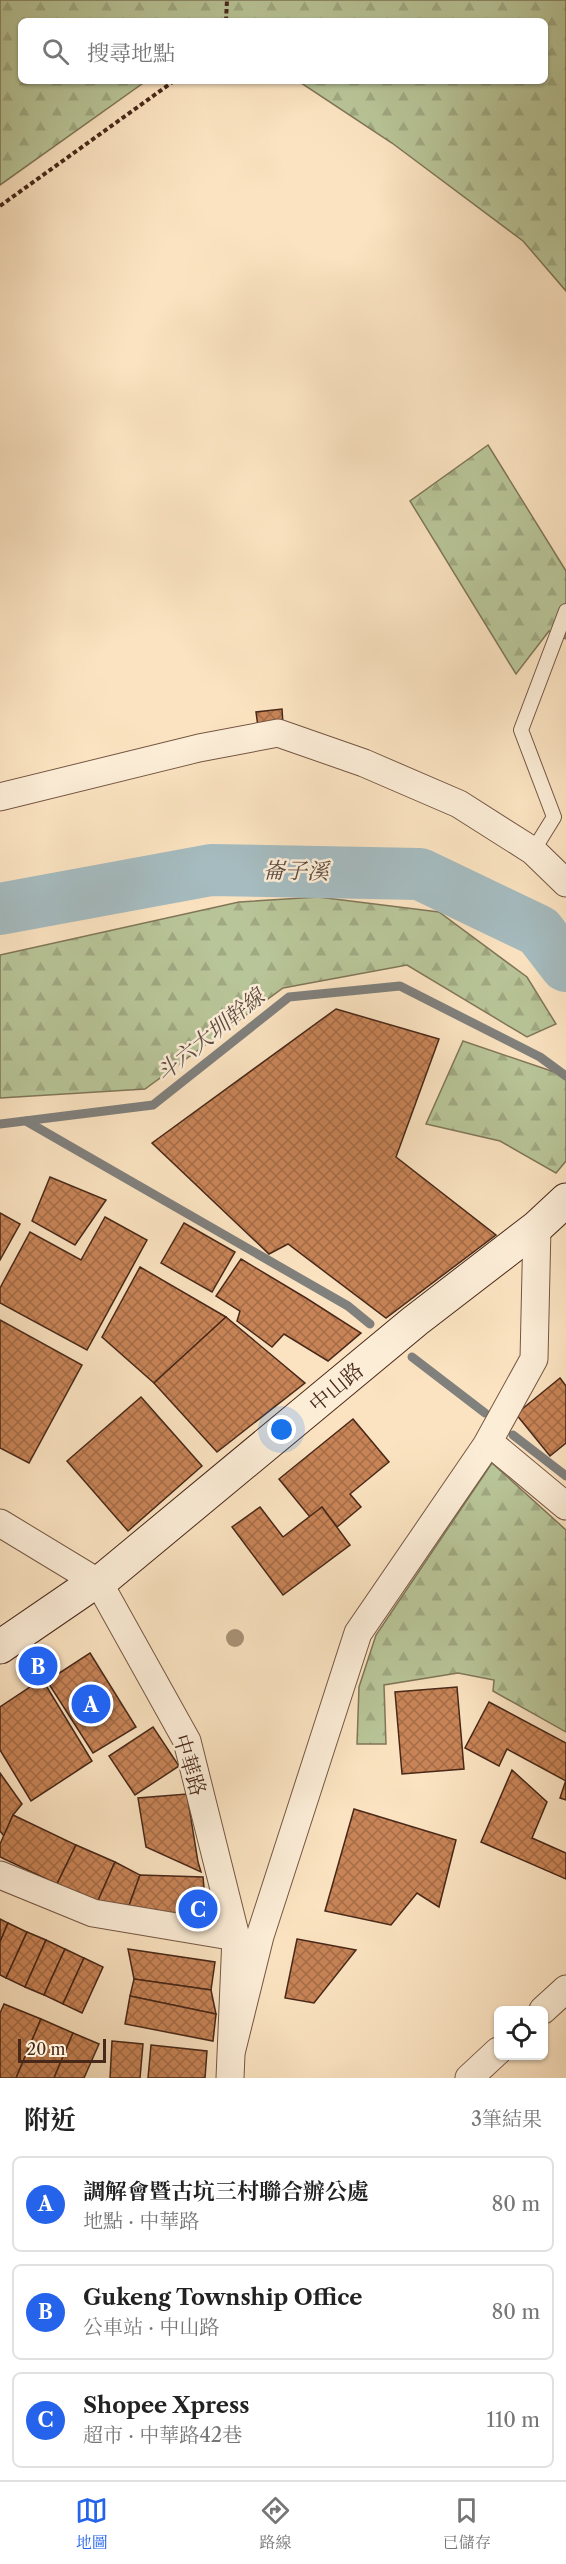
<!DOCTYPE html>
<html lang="zh-TW">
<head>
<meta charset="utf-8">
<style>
  body { margin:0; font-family:"Libre Caslon Text","Noto Serif TC",serif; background:#f2f2f2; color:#222 }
  .controls { position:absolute; right:18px; bottom:18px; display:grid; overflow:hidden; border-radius:9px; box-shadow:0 2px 4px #0004 }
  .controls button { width:54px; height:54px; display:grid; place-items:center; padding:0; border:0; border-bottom:2px solid #e0e0e0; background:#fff; color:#222; font:30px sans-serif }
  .scale { position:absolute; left:18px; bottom:15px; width:88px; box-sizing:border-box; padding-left:6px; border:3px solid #482819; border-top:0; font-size:16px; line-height:21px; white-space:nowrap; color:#482819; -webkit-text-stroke:4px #fcedd7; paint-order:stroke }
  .you { position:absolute; left:282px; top:1430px; width:21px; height:21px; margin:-15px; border:4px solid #fff; border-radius:50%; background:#1a73e8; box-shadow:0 0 0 9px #1a73e833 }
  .badge { display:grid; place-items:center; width:39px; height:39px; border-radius:50%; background:#2563eb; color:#fff; font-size:20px; font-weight:700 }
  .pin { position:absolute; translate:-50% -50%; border:3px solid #fff; box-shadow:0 2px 6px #0006 }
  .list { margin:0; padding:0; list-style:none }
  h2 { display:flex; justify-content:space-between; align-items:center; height:78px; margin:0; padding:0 24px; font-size:26px }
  h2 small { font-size:20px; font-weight:400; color:#767676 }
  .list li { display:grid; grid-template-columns:39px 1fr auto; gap:18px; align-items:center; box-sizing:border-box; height:96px; margin:0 12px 12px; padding:0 12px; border:2px solid #e0e0e0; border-radius:9px }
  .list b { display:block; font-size:22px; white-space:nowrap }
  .list p { margin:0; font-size:20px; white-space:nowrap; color:#767676 }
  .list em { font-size:20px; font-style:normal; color:#767676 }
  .icon { flex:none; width:33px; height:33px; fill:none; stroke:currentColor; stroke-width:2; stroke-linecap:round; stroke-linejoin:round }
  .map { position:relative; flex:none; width:566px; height:2078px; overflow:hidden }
  .search { position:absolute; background:#fff; box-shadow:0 2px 4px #0004; left:18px; right:18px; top:18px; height:66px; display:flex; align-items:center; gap:15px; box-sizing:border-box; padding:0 21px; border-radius:9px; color:#767676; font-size:22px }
  .sheet { height:402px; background:#fff }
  nav { display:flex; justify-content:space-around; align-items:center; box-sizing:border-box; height:84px; border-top:2px solid #e0e0e0; background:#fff; font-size:16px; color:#767676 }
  nav a { display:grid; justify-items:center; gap:3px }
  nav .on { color:#2563eb }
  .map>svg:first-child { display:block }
  .forest { fill:url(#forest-firs); stroke:#807658; stroke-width:1.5 }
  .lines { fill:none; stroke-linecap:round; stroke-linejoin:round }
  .stream { stroke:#80807d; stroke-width:9 }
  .river { stroke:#a5bbbf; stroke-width:52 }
  .building { fill:url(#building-cross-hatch); stroke:#482819; stroke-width:1.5 }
  .service-casing { stroke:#755743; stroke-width:16 }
  .minor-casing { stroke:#755743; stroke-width:29 }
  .secondary-casing { stroke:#482819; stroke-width:35 }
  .path { stroke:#482819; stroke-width:4; stroke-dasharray:4.5 3; stroke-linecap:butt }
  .service { stroke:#fcedd7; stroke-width:14 }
  .minor { stroke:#fcedd7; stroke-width:27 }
  .secondary { stroke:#fcedd7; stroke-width:33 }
  .tree { fill:#a89276 }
  .labels { text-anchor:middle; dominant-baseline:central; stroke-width:5; stroke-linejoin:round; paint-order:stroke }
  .street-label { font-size:21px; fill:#482819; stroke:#fcedd7 }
  .water-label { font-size:22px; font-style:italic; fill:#5f4d42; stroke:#fcedd7 }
</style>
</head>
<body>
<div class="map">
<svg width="566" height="2078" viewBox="0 0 566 2078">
  <defs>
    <pattern id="forest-firs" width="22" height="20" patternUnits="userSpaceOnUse" patternTransform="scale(1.5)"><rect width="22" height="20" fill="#b8c598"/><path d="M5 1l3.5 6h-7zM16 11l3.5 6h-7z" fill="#a0a982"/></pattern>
    <pattern id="building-cross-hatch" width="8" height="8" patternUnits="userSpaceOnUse" patternTransform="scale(1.5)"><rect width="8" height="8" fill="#c88457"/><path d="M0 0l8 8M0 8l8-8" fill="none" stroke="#a46c47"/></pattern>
  </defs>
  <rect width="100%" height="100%" fill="#fbe3c1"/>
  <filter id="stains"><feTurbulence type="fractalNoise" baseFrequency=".00333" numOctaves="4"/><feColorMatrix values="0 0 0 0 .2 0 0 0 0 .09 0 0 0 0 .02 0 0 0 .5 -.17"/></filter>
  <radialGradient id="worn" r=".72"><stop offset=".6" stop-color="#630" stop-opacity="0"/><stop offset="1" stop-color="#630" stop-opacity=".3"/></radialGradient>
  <!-- forest -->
  <g class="forest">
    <path d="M0,0H566V291L523,241L392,143L298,81H545V21H21V81H146L0,185Z"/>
    <path d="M488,445L566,571V639L549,631L516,674L410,501Z"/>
    <path d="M318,897L439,912L527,977L556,1024L527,1037L407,965L283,988L145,1089L0,1098V955L239,902Z"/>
    <path d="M463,1041L563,1075L566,1079V1161L556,1173L500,1141L426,1124Z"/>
    <path d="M492,1463L566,1530V1732L493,1691L494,1680L458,1673L384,1685L386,1744H357L359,1687L376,1635Z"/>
  </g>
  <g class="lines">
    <!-- stream -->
    <g class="stream">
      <path d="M26,1121L348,1306L370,1324"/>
      <path d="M0,1124L153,1105L289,997L400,986L540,1057L566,1076"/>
      <path d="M412,1357L485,1413"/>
      <path d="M513,1435L566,1476"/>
    </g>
    <!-- river -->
    <path class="river" d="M0,909L211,870L420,874L539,931L566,966"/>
  </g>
  <!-- building -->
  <g class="building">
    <path d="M282,709L283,724L258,727L256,712Z"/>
    <path d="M336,1009L439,1039L396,1157L496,1235L386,1318L288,1244L269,1254L152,1143Z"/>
    <path d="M50,1177L106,1200L75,1245L32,1221Z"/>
    <path d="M0,1213L20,1224L0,1260Z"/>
    <path d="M105,1217L147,1240L87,1350L0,1303V1288L30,1232L81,1260Z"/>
    <path d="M184,1223L235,1252L212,1292L161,1263Z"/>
    <path d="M241,1259L306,1298L361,1333L328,1361L284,1334L272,1347L237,1321L240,1311L216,1296Z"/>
    <path d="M140,1267L226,1317L154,1383L102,1337Z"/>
    <path d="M226,1317L305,1383L217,1452L154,1383Z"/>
    <path d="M0,1320L82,1365L29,1463L0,1448Z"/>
    <path d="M560,1378L566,1386V1443L550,1456L516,1414Z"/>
    <path d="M141,1397L202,1466L128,1531L67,1461Z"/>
    <path d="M353,1419L389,1462L350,1494L361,1507L337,1527L322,1507L310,1517L279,1479Z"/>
    <path d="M260,1507L283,1537L322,1507L350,1545L283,1595L232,1527Z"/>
    <path d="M90,1653L136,1727L93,1753L47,1681Z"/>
    <path d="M42,1679L92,1761L31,1801L0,1750V1707Z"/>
    <path d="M457,1687L464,1769L402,1774L395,1692Z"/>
    <path d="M489,1702L566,1743V1781L507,1749L499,1766L465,1748Z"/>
    <path d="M153,1727L179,1766L135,1795L109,1756Z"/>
    <path d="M512,1770L547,1802L532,1838L566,1853V1879L481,1842Z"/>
    <path d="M0,1773L22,1804L13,1815L4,1836L0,1831Z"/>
    <path d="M566,1780V1800L560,1798Z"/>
    <path d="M187,1794L198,1862L201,1872L146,1847L138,1798Z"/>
    <path d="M354,1809L456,1840L439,1907L417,1893L391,1925L325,1911Z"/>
    <path d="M13,1815L76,1845L57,1884L0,1857V1844Z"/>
    <path d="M76,1845L115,1862L97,1903L57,1884Z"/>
    <path d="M115,1862L140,1875L126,1914L97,1903Z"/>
    <path d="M140,1875L203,1877L207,1920L126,1914Z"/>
    <path d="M0,1919L8,1923L0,1942Z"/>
    <path d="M8,1923L27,1932L6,1978L0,1975V1942Z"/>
    <path d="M27,1932L46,1940L25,1987L6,1978Z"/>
    <path d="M297,1939L356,1950L314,2003L285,1998Z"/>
    <path d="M46,1940L65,1949L44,1995L25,1987Z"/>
    <path d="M65,1949L84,1958L63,2004L44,1995Z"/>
    <path d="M128,1949L215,1962L211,1990L134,1979Z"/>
    <path d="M84,1958L103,1967L82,2013L63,2004Z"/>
    <path d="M134,1979L211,1990L216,2014L130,1996Z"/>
    <path d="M130,1996L216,2014L213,2041L125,2024Z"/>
    <path d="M4,2004L41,2019L16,2078H0V2013Z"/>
    <path d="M41,2019L73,2033L54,2078H16Z"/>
    <path d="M73,2033L99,2044L84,2078H54Z"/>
    <path d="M112,2041L143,2044L140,2078H110Z"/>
    <path d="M151,2045L207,2051L205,2078H148Z"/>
  </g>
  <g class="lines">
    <defs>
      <path id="service" d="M533,851L554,817L521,730L566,611"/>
      <g id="minor">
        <path d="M0,797L199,748L278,733L364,763L459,804L533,851L566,883"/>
        <path d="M489,1442L566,1506"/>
        <path d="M0,1523L99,1583L187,1741L236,1937L230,2078"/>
        <path d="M0,1875L93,1913L236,1937"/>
        <path d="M543,2010L566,1989"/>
        <path d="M232,2049L260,1936L358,1633L486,1446L534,1359L537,1227"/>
        <path d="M469,2078L498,2051"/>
      </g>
      <path id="secondary" d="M0,1647L92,1584L99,1583L415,1321L537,1227L566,1200"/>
    </defs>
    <!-- service casing -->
    <use href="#service" class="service-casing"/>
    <!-- minor casing -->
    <use href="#minor" class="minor-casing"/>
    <!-- secondary casing -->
    <use href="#secondary" class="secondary-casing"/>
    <!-- path -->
    <g class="path">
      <path d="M226,21L227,0"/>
      <path d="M0,206L174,81"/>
    </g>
    <!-- service -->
    <use href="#service" class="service"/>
    <!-- minor -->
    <use href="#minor" class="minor"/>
    <!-- secondary -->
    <use href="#secondary" class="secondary"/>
  </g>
  <!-- trees -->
  <circle class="tree" cx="235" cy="1638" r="9"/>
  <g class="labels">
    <!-- street labels -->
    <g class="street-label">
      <text transform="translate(336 1387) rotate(-40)">中山路</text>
      <text transform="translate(190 1765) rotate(73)">中華路</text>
    </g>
    <!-- water labels -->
    <g class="water-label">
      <text transform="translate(296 871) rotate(1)">崙子溪</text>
      <text transform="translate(210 1035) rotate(-39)">斗六大圳幹線</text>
    </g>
  </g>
  <rect width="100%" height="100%" filter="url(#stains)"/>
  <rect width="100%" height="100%" fill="url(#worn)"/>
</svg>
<div class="controls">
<button><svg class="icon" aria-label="locate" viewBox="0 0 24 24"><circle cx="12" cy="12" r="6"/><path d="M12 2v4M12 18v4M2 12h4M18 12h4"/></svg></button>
</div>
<div class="scale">20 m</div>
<div class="you"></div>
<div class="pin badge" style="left:91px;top:1704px">A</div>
<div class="pin badge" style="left:38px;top:1666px">B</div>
<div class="pin badge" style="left:198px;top:1909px">C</div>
<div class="search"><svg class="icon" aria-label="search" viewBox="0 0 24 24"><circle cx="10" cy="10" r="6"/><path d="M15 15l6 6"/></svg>搜尋地點</div>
</div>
<section class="sheet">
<h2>附近<small>3筆結果</small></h2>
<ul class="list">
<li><span class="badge">A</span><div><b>調解會暨古坑三村聯合辦公處</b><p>地點 · 中華路</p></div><em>80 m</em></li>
<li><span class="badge">B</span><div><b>Gukeng Township Office</b><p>公車站 · 中山路</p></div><em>80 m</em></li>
<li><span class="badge">C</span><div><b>Shopee Xpress</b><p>超市 · 中華路42巷</p></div><em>110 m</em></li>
</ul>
</section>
<nav>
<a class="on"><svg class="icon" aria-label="map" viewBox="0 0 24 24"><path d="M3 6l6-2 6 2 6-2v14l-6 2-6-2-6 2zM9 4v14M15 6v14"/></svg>地圖</a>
<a><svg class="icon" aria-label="directions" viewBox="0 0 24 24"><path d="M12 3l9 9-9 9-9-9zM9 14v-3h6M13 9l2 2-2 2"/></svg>路線</a>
<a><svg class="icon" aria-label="saved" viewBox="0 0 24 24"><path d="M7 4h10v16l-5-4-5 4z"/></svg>已儲存</a>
</nav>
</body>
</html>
